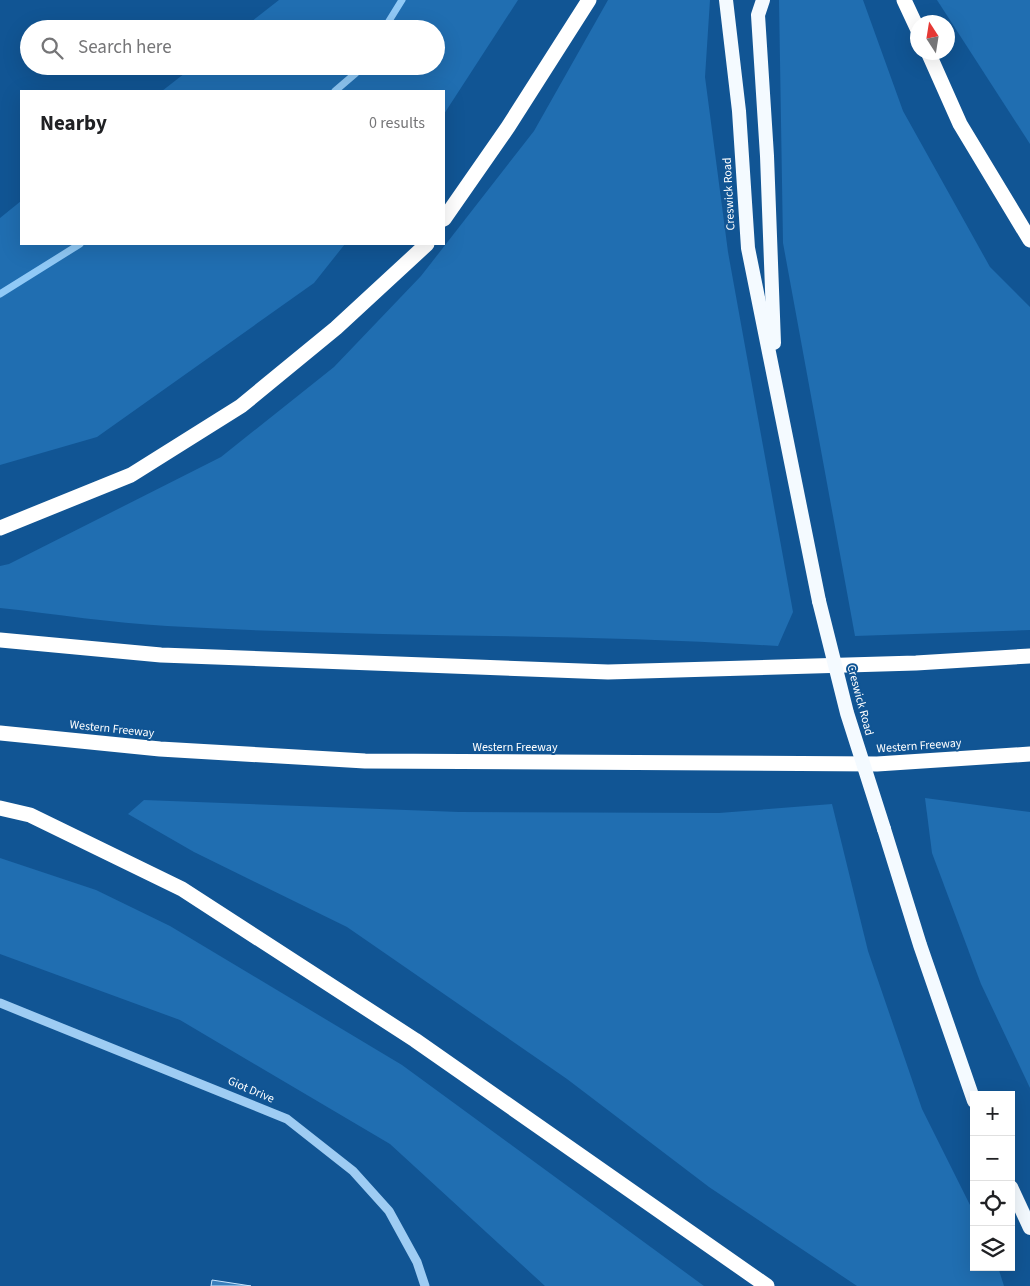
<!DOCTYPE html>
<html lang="en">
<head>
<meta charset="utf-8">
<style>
  body { margin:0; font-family:"Source Sans 3",sans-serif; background:#f2f2f2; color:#202124 }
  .controls { position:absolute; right:15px; bottom:15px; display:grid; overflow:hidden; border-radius:0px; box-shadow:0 5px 20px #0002 }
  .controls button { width:45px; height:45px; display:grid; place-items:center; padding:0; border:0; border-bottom:1px solid #e0e0e0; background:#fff; color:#202124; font:25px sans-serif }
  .compass { position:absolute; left:910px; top:15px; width:45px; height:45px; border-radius:50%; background:#fff; box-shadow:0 5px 20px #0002; rotate:348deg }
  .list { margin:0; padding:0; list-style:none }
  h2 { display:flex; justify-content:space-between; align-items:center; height:65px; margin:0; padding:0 20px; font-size:21px }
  h2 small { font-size:16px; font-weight:400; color:#757577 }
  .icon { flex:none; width:28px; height:28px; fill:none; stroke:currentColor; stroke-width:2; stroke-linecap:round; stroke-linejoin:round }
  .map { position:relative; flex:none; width:1030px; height:1286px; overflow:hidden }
  .search { position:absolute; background:#fff; box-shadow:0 5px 20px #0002; left:20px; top:20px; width:425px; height:55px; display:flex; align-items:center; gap:12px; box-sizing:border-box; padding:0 18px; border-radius:28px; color:#757577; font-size:19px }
  .panel { position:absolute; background:#fff; box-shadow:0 5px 20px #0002; left:20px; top:90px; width:425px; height:155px; border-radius:0px }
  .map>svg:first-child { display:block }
  .green { fill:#206eb1 }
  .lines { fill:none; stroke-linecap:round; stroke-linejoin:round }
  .stream { stroke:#90c9f6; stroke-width:7 }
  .building { fill:#397fbc; stroke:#c6e4fd }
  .tertiary { stroke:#9eccf3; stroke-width:9 }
  .trunk { stroke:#f4faff; stroke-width:14 }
  .motorway { stroke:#fff; stroke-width:15 }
  .trunk-bridge { stroke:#f4faff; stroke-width:14 }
  .labels { text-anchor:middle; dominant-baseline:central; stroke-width:4; stroke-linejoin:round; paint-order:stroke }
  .street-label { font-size:12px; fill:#fff; stroke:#115594 }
</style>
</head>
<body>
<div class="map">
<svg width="1030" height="1286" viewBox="0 0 1030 1286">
  <rect width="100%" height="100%" fill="#115594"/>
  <!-- green -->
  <g class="green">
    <path d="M279,0H518L444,114V91H162L194,66H436V29H242Z"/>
    <path d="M608,0H710L705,77L728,252L793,612L778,646C574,633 371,638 167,626C112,623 56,614 0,608V566L9,564L221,457L334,367L421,276L534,131Z"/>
    <path d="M779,0H863L903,111L990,267L1030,307V630L855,636L783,243Z"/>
    <path d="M937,0H1030V144Z"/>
    <path d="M21,201V244H345L314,283L97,437L0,465V218Z"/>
    <path d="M925,798L1030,812V1088L981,984L932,853Z"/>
    <path d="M144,800L459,812L719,813L832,804L868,951L922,1109L974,1213V1267H998L1004,1286H857L709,1187L567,1079L347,927L194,852L128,814Z"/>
    <path d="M0,858L96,890L170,926L402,1065L704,1286H545L390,1144L180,1020L0,954Z"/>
  </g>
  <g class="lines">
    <!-- stream -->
    <g class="stream">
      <path d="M384,29L402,0"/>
      <path d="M335,91L356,73L361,66"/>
      <path d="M0,294L80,244"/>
    </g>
  </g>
  <!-- building -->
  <path class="building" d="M212,1280L251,1286H211Z"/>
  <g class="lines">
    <!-- tertiary -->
    <path class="tertiary" d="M0,1003L287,1119L353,1171L389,1211L417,1262L425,1286"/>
    <!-- trunk -->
    <g class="trunk">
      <path d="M726,0L739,111L748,248L819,601"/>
      <path d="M763,0L758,15L767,156L774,343"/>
      <path d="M884,829L920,945L974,1101"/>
      <path d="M1011,1187L1030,1228"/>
    </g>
    <!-- motorway -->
    <g class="motorway">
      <path d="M904,0L918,30"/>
      <path d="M928,52L960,124L1030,240"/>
      <path d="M444,219L508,127L589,0"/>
      <path d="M0,528L131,475L241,406L336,328L427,244"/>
      <path d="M0,640L161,655L608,672L916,663L1030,656"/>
      <path d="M0,733L160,749L365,761L877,764L1030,754"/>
      <path d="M0,808L30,815L182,889L415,1040L767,1286"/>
    </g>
    <!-- trunk-bridge -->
    <path class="trunk-bridge" d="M819,601L847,713L884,829"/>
  </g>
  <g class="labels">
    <!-- street labels -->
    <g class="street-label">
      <text transform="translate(729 194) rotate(-93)">Creswick Road</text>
      <text transform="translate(860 700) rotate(75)">Creswick Road</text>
      <text transform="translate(112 729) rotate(6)">Western Freeway</text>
      <text transform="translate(919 746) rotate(-4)">Western Freeway</text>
      <text x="515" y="747">Western Freeway</text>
      <text transform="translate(251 1090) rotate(23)">Giot Drive</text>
    </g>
  </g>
</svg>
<div class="controls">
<button>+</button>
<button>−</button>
<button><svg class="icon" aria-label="locate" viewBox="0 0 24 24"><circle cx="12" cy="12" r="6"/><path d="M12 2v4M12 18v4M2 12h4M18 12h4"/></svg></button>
<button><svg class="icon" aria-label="layers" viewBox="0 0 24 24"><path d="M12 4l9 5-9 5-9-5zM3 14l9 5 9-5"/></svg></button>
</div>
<svg class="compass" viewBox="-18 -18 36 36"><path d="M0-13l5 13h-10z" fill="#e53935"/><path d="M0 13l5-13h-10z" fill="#757577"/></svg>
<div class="search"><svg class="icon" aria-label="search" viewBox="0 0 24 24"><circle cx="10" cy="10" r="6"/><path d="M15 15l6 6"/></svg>Search here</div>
<section class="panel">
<h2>Nearby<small>0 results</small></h2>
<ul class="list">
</ul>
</section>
</div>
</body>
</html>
